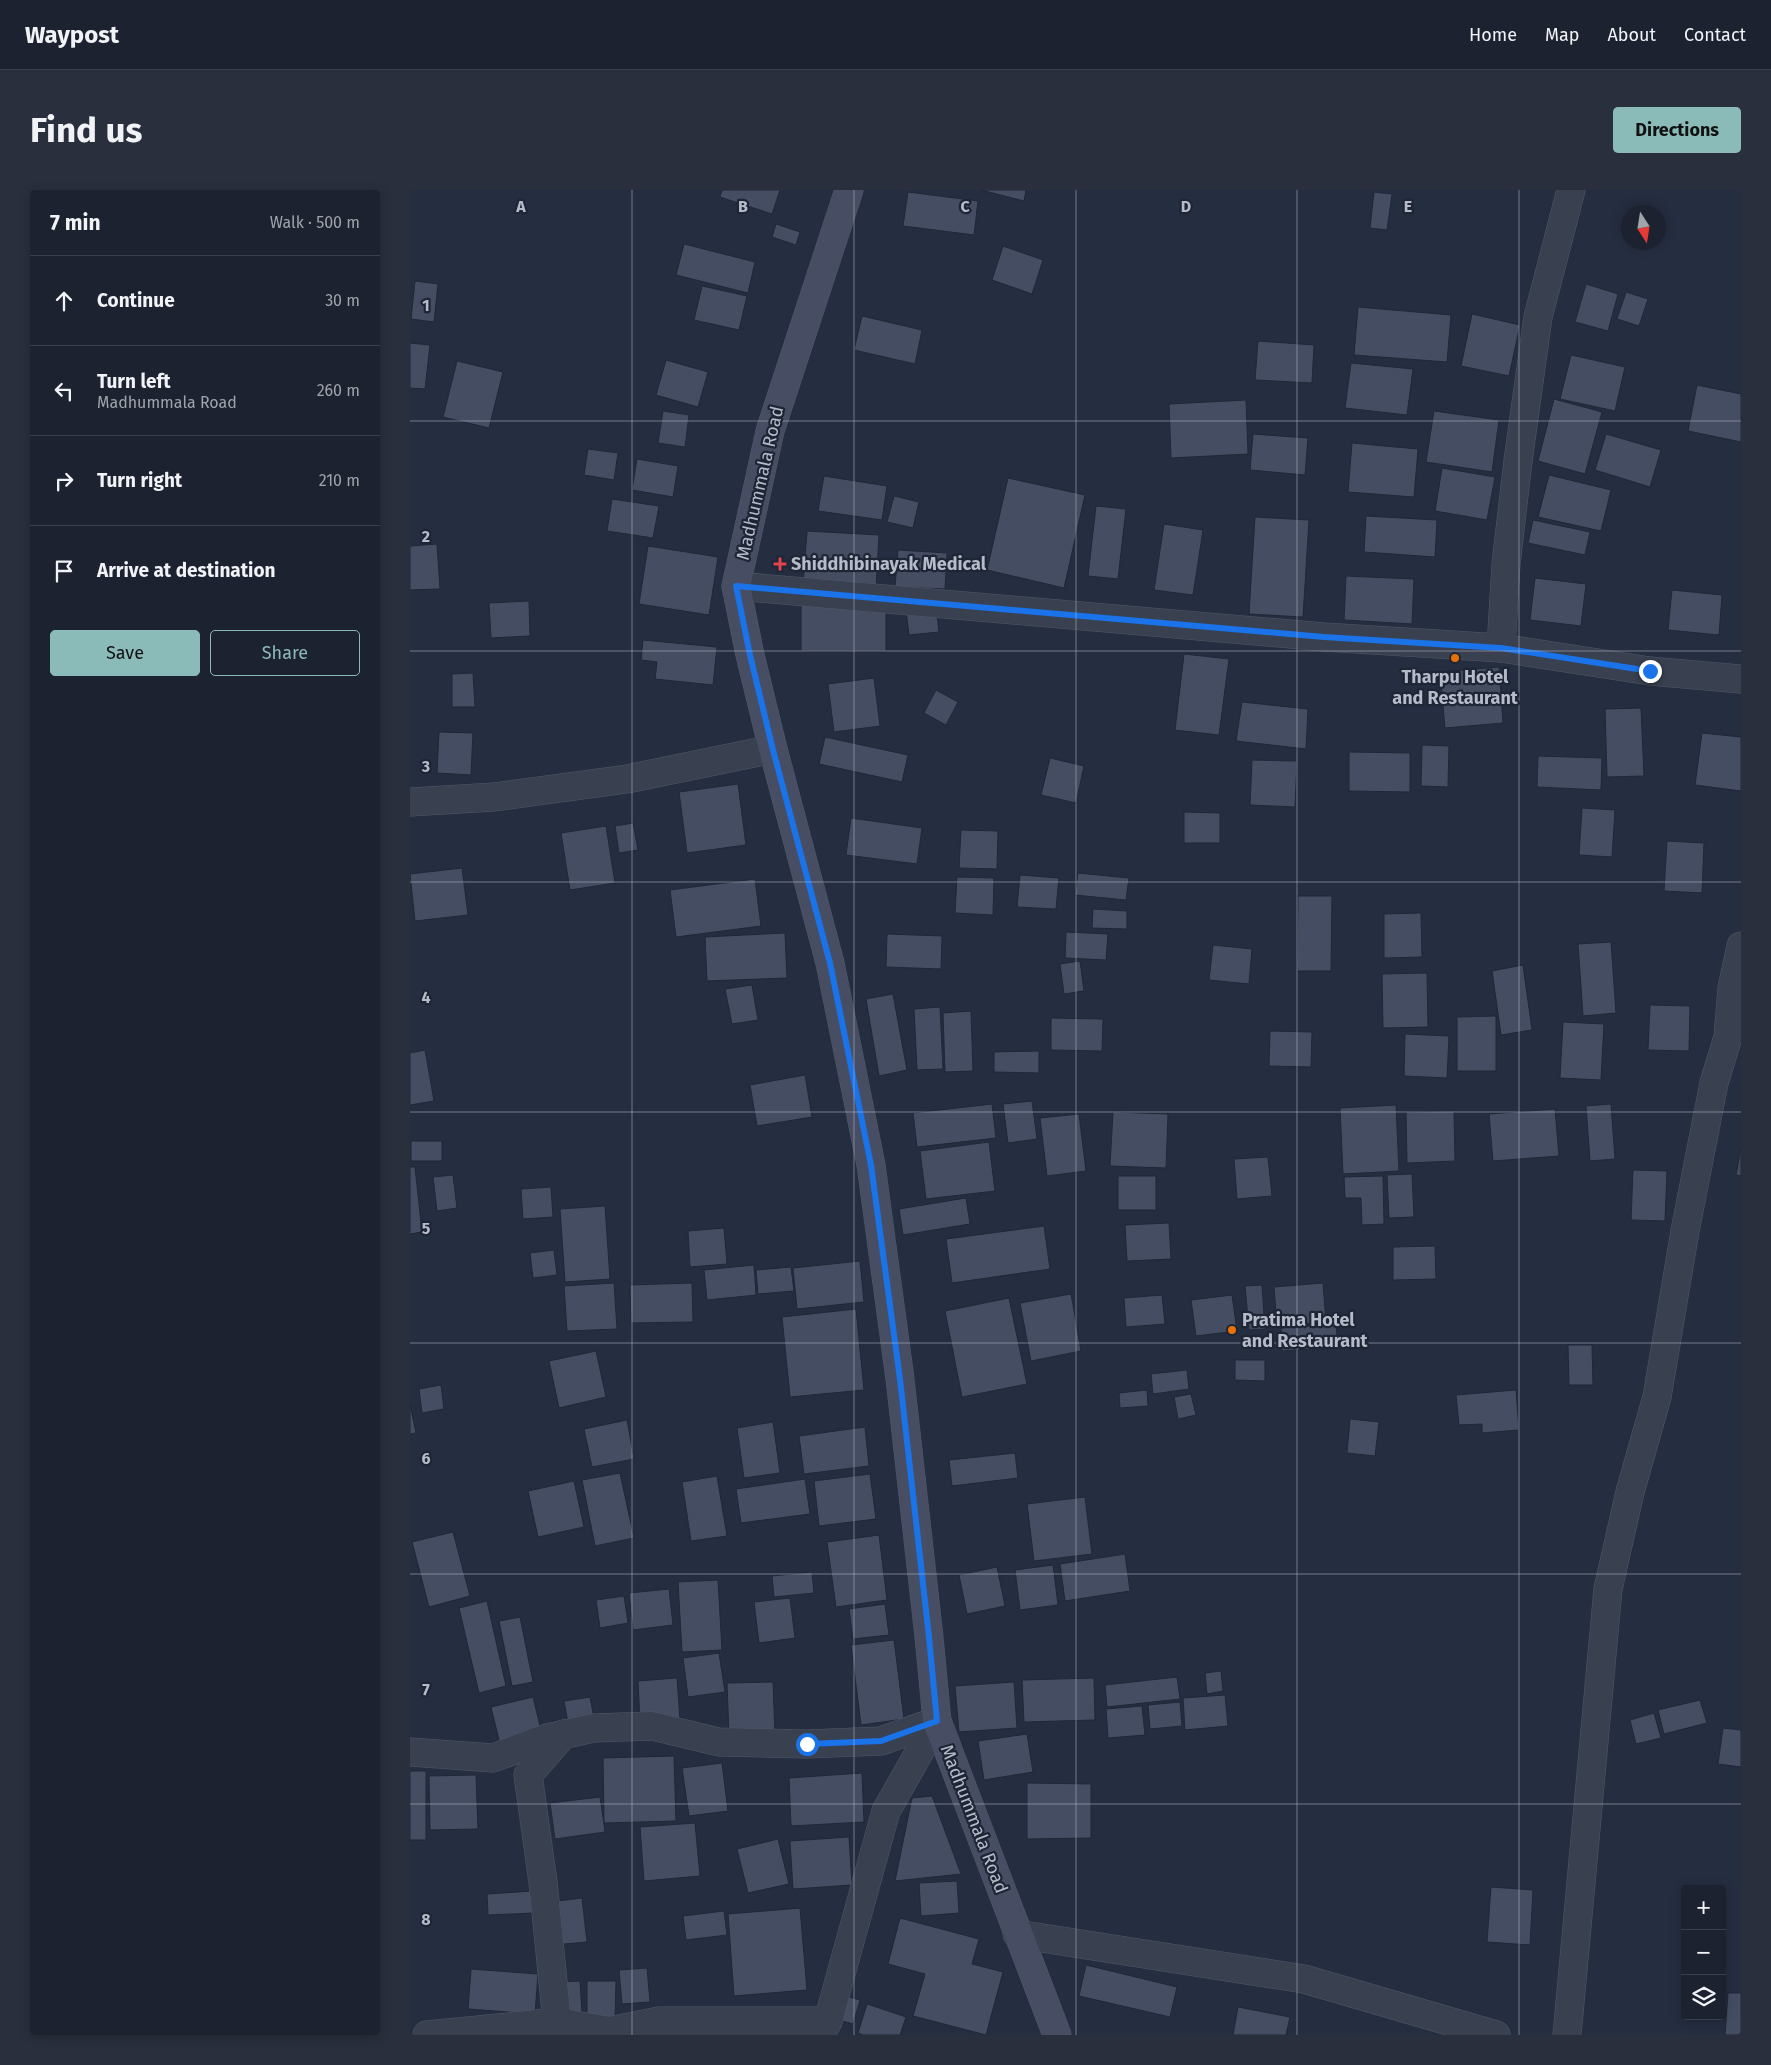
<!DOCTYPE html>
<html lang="en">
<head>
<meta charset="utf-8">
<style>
  body { margin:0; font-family:"Fira Sans",sans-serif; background:#292f3c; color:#f1f3f6 }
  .controls { position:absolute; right:15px; bottom:15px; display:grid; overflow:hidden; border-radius:5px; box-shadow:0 2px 12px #0003 }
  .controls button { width:45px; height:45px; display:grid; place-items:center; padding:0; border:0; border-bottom:1px solid #3a3f4c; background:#1c2230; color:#f1f3f6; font:25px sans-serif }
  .compass { position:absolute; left:1211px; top:15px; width:45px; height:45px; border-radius:50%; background:#1c2230; box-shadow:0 2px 12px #0003; rotate:168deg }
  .stop { position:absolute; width:15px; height:15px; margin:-11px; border:4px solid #1a73e8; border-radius:50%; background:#fff }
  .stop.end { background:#1a73e8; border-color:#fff; box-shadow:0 1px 5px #0008 }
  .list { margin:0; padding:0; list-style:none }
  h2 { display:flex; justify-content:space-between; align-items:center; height:65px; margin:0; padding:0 20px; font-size:21px }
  h2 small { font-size:16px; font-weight:400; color:#a0a4ab }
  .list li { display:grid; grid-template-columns:32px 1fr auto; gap:15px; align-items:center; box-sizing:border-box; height:90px; padding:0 20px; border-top:1px solid #3a3f4c }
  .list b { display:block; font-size:19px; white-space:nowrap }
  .list p { margin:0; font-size:16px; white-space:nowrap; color:#a0a4ab }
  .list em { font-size:16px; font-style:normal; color:#a0a4ab }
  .actions { display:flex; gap:10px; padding:15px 20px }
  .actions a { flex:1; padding:11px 0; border:1px solid #8bbbb9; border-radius:5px; text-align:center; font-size:18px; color:#8bbbb9 }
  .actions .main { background:#8bbbb9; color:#111 }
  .icon { flex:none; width:28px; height:28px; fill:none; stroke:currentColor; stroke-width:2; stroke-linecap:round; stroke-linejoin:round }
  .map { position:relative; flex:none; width:1331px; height:1845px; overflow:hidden; border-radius:5px }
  header { display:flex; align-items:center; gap:30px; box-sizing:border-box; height:70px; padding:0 25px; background:#1c2230; border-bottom:1px solid #3a3f4c }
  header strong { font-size:24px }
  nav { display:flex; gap:28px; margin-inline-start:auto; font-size:18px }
  .intro { display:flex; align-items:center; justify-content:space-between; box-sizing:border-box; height:120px; padding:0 30px }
  h1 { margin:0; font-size:35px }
  .button { padding:12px 22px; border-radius:5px; background:#8bbbb9; color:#111; font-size:18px; font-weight:700 }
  main { display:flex; gap:30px; padding:0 30px }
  aside { flex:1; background:#1c2230; border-radius:5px; box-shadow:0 2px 12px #0003 }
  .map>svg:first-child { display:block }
  .building { fill:#444d62; stroke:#202737 }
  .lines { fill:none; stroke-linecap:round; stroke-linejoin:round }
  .street-casing { stroke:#515867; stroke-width:29 }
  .secondary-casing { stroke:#515867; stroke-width:29 }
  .street { stroke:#394050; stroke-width:28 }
  .secondary { stroke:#474e63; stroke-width:28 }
  .route { stroke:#1a73e8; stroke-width:6 }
  .grid { fill:none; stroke:#b6bbca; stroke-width:1; stroke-opacity:0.55 }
  .health-dot { fill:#e0444e; stroke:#1e2535; stroke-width:2 }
  .food-dot { fill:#e8710a; stroke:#1e2535; stroke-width:2 }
  .labels { text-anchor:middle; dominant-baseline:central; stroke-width:4.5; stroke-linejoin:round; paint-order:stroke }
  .street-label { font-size:18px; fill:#b6bbca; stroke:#1e2535 }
  .poi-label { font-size:18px; font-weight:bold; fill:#b6bbca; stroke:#1e2535; text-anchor:start }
  .grid-label { font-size:16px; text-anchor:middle; font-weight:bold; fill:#b6bbca; stroke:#1e2535; stroke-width:4.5; stroke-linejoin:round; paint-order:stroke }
</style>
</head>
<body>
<header>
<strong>Waypost</strong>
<nav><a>Home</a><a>Map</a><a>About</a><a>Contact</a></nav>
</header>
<div class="intro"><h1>Find us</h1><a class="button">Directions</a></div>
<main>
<aside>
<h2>7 min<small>Walk · 500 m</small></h2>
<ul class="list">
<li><svg class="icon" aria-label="ahead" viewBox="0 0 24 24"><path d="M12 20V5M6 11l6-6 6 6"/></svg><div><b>Continue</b></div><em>30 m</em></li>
<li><svg class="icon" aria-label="left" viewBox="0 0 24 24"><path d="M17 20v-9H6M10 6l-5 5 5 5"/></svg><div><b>Turn left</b><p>Madhummala Road</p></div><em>260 m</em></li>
<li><svg class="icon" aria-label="right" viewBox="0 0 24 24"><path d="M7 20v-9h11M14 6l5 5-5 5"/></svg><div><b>Turn right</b></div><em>210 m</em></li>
<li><svg class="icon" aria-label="arrive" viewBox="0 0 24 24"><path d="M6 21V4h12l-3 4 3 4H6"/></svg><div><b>Arrive at destination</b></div></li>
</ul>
<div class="actions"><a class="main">Save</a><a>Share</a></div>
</aside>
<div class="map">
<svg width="1331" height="1845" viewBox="0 0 1331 1845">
  <rect width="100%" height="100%" fill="#252d40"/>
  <!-- building -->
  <g class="building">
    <path d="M312,0H370L362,24L310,7Z"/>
    <path d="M571,0H616L614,11Z"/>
    <path d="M498,2L568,11L564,45L493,36Z"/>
    <path d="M964,2L982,4L977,40L960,38Z"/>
    <path d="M366,34L390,42L386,55L362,47Z"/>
    <path d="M274,54L345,72L338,103L266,85Z"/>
    <path d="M593,56L633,70L622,104L582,90Z"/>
    <path d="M5,91L28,94L24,132L1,129Z"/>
    <path d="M1176,94L1208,104L1198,141L1165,132Z"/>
    <path d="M292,96L337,106L329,140L284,130Z"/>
    <path d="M1216,102L1238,109L1229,136L1207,129Z"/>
    <path d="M948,117L1041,125L1037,172L944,165Z"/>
    <path d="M1062,124L1110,135L1099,186L1051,176Z"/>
    <path d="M452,126L512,140L505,174L444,160Z"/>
    <path d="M848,151L904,155L902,193L845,190Z"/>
    <path d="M0,153L20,155L15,199L0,198Z"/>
    <path d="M1161,165L1215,177L1205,221L1150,209Z"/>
    <path d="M256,170L298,182L288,217L246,205Z"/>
    <path d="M47,171L93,182L79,238L33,227Z"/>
    <path d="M941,173L1003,179L997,225L935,218Z"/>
    <path d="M1287,195L1331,204V252L1278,241Z"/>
    <path d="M1144,209L1192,222L1175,284L1128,271Z"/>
    <path d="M836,210L838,264L761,268L759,214Z"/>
    <path d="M253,221L279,225L275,257L248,253Z"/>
    <path d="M1024,221L1089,230L1082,282L1016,272Z"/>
    <path d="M843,244L898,248L895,285L840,280Z"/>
    <path d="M1196,244L1251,260L1240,297L1185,280Z"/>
    <path d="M942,253L1008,259L1004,307L938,302Z"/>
    <path d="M178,259L208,263L204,290L174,285Z"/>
    <path d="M227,269L268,276L263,307L222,300Z"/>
    <path d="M1032,278L1085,287L1077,330L1025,321Z"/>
    <path d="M1139,285L1201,300L1191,341L1128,327Z"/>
    <path d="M414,286L477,296L472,330L408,321Z"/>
    <path d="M598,288L675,305L654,398L577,380Z"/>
    <path d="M484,306L509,312L503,338L477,332Z"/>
    <path d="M202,309L249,316L243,348L197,341Z"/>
    <path d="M686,316L716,319L708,389L678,386Z"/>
    <path d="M956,326L1027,330L1025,367L954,362Z"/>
    <path d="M845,327L899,330L893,427L839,424Z"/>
    <path d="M1123,330L1180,342L1175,365L1118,353Z"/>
    <path d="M754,334L793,340L783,405L744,400Z"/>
    <path d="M397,341L469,345L466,399L393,394Z"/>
    <path d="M27,354L30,399L0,400V356Z"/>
    <path d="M238,356L308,367L299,425L229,414Z"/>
    <path d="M488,360L537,363L535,399L485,397Z"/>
    <path d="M936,386L1004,389L1002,434L934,430Z"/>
    <path d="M1125,388L1176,394L1171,436L1120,430Z"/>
    <path d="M1262,400L1312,405L1309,445L1258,440Z"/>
    <path d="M119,411L120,446L81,448L79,413Z"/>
    <rect x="391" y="415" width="85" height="46"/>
    <path d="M526,417L529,442L499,445L496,420Z"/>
    <path d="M233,450L307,457L303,495L245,489L247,472L231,470Z"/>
    <path d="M774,464L819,469L809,545L765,540Z"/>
    <path d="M1089,477L1093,533L1035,538L1030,482Z"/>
    <path d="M63,483L65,517H42V484Z"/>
    <path d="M464,488L470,536L424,542L418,494Z"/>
    <path d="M526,500L548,512L536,535L514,523Z"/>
    <path d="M832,512L898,519L896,559L826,551Z"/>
    <path d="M1231,518L1234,586L1197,587L1195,519Z"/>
    <path d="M29,542L63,543L61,585L27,583Z"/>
    <path d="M1292,543L1331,547V601L1285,595Z"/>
    <path d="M415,547L498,565L492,592L409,574Z"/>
    <path d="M1012,555L1039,556L1038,597L1011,596Z"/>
    <path d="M939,562L1000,563V602L939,601Z"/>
    <path d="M1128,566L1192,568L1191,600L1127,597Z"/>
    <path d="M640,568L674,576L666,613L631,605Z"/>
    <path d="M842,570L887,571L885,617L840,615Z"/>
    <path d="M328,594L336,655L277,663L269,602Z"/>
    <path d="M1172,618L1205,620L1202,667L1169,665Z"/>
    <path d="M774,622L810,623V653H774Z"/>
    <path d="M441,628L512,638L507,674L436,665Z"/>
    <path d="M223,633L228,660L209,663L205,636Z"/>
    <path d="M196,636L205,693L160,700L151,643Z"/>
    <path d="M551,640L588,641L587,679L549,678Z"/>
    <path d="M1257,651L1294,653L1292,703L1254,701Z"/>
    <path d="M52,678L58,725L5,731L0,684Z"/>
    <path d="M668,683L719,688L716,710L665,705Z"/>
    <path d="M610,685L649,688L646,719L607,717Z"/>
    <path d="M547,687L584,688L583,725L545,723Z"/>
    <path d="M345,689L351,736L266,747L260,700Z"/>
    <path d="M888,706H922L921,781H887Z"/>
    <path d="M683,719L717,721V739L682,738Z"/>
    <path d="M1011,723L1012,767L974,768V724Z"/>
    <path d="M656,742L698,744L696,770L655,768Z"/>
    <path d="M375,743L377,788L297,791L295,747Z"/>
    <path d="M477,744L532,746L531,779L476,777Z"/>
    <path d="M1201,752L1206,823L1173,826L1168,754Z"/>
    <path d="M803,755L842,759L839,794L799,790Z"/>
    <path d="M670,771L674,801L654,804L650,774Z"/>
    <path d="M1113,775L1122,840L1091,845L1082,781Z"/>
    <path d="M1017,783L1018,837L973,838L972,784Z"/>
    <path d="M342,795L348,830L322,834L315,799Z"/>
    <path d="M483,804L497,880L469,886L456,809Z"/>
    <path d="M1240,815L1280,816L1279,861L1238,860Z"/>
    <path d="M530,817L533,879L507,880L504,819Z"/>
    <path d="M561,821L563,881L535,882L533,823Z"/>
    <path d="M1086,826V881H1047V827Z"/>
    <path d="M641,828L693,829L692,861L641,860Z"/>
    <path d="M1153,832L1194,834L1191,890L1150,888Z"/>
    <path d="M860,841L902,842L901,877L859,876Z"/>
    <path d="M995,844L1039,846L1037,888L994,886Z"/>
    <path d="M15,860L24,911L0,915V863Z"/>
    <path d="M629,861V883L584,882V862Z"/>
    <path d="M395,885L402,927L347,936L340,895Z"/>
    <path d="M622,911L627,949L598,953L593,914Z"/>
    <path d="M582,914L586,948L507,957L503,923Z"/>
    <path d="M1201,914L1205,969L1180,971L1176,916Z"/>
    <path d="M986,915L989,981L933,984L930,918Z"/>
    <path d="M1145,919L1149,966L1083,971L1079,924Z"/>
    <path d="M1044,921L1045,971L997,973L996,922Z"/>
    <path d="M703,922L758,924L756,978L700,976Z"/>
    <path d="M669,924L676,981L637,986L630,928Z"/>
    <rect x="1" y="951" width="31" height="20"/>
    <path d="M579,952L585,1001L516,1009L510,961Z"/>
    <path d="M1331,958V986L1326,985Z"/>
    <path d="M858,967L862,1006L827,1009L824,969Z"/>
    <path d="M0,977H5L12,1042L0,1044Z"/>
    <path d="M1223,980L1257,981L1255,1031L1221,1030Z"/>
    <path d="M1002,984L1004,1027L979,1028L977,985Z"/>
    <path d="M43,985L47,1018L27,1021L23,987Z"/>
    <rect x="708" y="986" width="38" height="34"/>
    <path d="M973,986L974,1034L952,1035L951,1008H935L934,987Z"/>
    <path d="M141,997L143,1027L113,1029L111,999Z"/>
    <path d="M556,1008L560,1034L493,1045L489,1019Z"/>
    <path d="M195,1016L200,1089L155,1092L150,1019Z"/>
    <path d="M759,1033L761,1069L717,1071L715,1035Z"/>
    <path d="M634,1036L640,1079L542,1093L536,1049Z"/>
    <path d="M314,1038L317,1074L280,1077L278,1041Z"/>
    <path d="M1025,1056L1026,1089L983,1090V1057Z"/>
    <path d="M144,1060L147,1085L123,1088L120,1063Z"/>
    <path d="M450,1071L454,1112L387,1119L383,1078Z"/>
    <path d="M344,1075L346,1105L297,1110L294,1080Z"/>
    <path d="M381,1077L384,1101L348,1104L346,1080Z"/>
    <path d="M204,1093L207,1139L157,1141L154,1096Z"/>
    <path d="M282,1093L283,1132L221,1133L220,1095Z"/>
    <path d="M913,1093L916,1132L867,1136L864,1097Z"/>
    <path d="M852,1095L855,1139L839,1140L835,1096Z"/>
    <path d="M661,1104L671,1161L621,1171L610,1113Z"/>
    <path d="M752,1105L755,1134L716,1137L714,1108Z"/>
    <path d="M822,1105L827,1141L786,1146L781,1110Z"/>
    <path d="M599,1108L617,1194L552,1207L535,1121Z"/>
    <path d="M446,1119L454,1200L380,1207L372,1127Z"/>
    <path d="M926,1134L928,1157L872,1161L871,1138Z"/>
    <path d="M1158,1155H1182L1183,1195H1159Z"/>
    <path d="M186,1161L196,1207L149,1218L139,1171Z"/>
    <path d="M825,1170H855V1191L825,1190Z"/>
    <path d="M777,1180L779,1199L743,1204L741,1184Z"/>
    <path d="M31,1195L34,1219L12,1223L9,1199Z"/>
    <path d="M737,1200L738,1216L710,1218L709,1203Z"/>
    <path d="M1106,1200L1109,1240L1072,1243V1234L1049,1235L1046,1205Z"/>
    <path d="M781,1204L786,1225L768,1229L764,1207Z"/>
    <path d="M0,1214L6,1243L0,1244Z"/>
    <path d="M940,1229L969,1232L965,1266L937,1263Z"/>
    <path d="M217,1230L224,1269L182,1277L174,1239Z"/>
    <path d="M363,1232L370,1283L334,1288L327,1238Z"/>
    <path d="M455,1237L459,1276L394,1284L389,1246Z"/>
    <path d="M605,1263L608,1288L542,1296L539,1270Z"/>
    <path d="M210,1283L224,1348L185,1356L172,1290Z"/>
    <path d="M460,1284L466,1329L409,1336L404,1291Z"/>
    <path d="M307,1286L317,1346L281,1351L272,1292Z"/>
    <path d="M395,1289L400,1324L331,1333L326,1299Z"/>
    <path d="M164,1291L174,1337L128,1347L118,1301Z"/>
    <path d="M675,1307L682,1364L624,1371L617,1314Z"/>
    <path d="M43,1342L60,1406L19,1417L2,1352Z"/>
    <path d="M469,1345L477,1410L426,1417L417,1352Z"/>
    <path d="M715,1364L720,1401L655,1411L650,1374Z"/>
    <path d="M643,1375L648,1415L610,1420L605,1380Z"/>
    <path d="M587,1377L595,1416L557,1424L549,1385Z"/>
    <path d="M402,1382L404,1403L364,1407L362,1386Z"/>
    <path d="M308,1390L312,1460L272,1462L268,1392Z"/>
    <path d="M259,1399L263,1435L223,1440L219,1403Z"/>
    <path d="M214,1406L218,1433L190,1438L186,1410Z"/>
    <path d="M380,1408L385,1448L349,1453L344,1412Z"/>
    <path d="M77,1411L96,1496L69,1503L49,1418Z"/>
    <path d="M475,1414L479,1445L443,1449L439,1419Z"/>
    <path d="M110,1427L123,1492L102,1496L89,1431Z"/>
    <path d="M484,1450L494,1529L451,1535L441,1455Z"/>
    <path d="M309,1463L315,1502L278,1507L273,1468Z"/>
    <path d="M811,1481L813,1501L797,1504L795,1483Z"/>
    <path d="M767,1487L770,1509L697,1517L695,1495Z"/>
    <path d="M267,1488L270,1530L230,1532L228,1491Z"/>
    <path d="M684,1488L685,1530L614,1532L612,1490Z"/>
    <path d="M363,1492L365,1545L319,1547L317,1493Z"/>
    <path d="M604,1492L607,1538L549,1542L545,1496Z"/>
    <path d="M815,1505L818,1536L775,1540L773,1508Z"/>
    <path d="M123,1507L132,1544L90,1554L81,1517Z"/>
    <path d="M180,1507L185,1533L159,1538L154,1511Z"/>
    <path d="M1290,1510L1297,1533L1254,1544L1248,1520Z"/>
    <path d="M770,1512L772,1536L740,1539L738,1515Z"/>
    <path d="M732,1516L735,1545L698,1548L696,1519Z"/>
    <path d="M1244,1523L1251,1548L1226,1554L1220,1530Z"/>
    <path d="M1313,1538L1331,1540V1577L1308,1574Z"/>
    <path d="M617,1544L623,1582L574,1590L568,1551Z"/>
    <path d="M264,1566L266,1631L194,1633L193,1568Z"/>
    <path d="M312,1573L318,1621L279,1626L272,1578Z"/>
    <rect x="0" y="1581" width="16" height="69"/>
    <path d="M452,1583L454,1632L381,1636L379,1588Z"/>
    <path d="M66,1585L68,1639L20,1640L19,1586Z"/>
    <path d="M617,1593L681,1594V1648L617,1649Z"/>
    <path d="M522,1606L551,1684L485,1691L502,1608Z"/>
    <path d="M190,1607L195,1642L145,1649L140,1613Z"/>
    <path d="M285,1633L290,1686L234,1691L230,1637Z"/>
    <path d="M439,1647L442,1695L383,1699L380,1651Z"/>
    <path d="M368,1649L379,1694L338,1703L327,1659Z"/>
    <path d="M547,1691L549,1723L511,1726L509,1693Z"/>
    <path d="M1081,1697L1123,1700L1120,1755L1077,1752Z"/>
    <path d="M123,1701L125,1723L78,1725L77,1704Z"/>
    <path d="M172,1708L177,1752L144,1755L140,1712Z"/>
    <path d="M390,1718L397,1800L324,1806L318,1724Z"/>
    <path d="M314,1721L317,1745L276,1750L273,1726Z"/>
    <path d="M490,1728L569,1749L562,1774L593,1782L576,1845L503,1826L515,1784L478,1774Z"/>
    <path d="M676,1775L767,1797L760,1827L669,1806Z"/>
    <path d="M237,1778L240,1812L212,1814L209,1780Z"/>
    <path d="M61,1779L128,1784L125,1824L58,1819Z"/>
    <path d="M170,1791L172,1824L149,1825L148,1792Z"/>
    <path d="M177,1791H206L205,1829H177Z"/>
    <path d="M1318,1803H1331V1845H1315Z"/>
    <path d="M436,1806L450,1810L443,1834L429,1830Z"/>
    <path d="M457,1814L496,1827L490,1845H453L448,1843Z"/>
    <path d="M828,1817L880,1827L876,1845H823Z"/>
  </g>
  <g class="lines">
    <defs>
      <g id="street">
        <path d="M326,396L914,447L1091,458L1240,481L1331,489"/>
        <path d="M1091,458L1096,374L1108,271L1128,127L1161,0"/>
        <path d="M0,612L84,607L217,589L363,559"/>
        <path d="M0,1562L83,1568L137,1548L184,1538L242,1536L309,1552L397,1554L471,1551L527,1531L476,1621L418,1831L411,1845"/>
        <path d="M607,1744L894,1789L1086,1845"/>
        <path d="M147,1832L133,1692L118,1585L154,1544"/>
        <path d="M17,1845L147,1832L200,1841L249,1831H418"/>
        <path d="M1157,1845L1198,1399L1220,1302L1247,1207L1275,1041L1304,893L1318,847L1322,798L1331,756"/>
      </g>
      <path id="secondary" d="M439,0L360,241L326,396L340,465L363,559L420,773L461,975L490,1189L519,1447L527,1531L647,1845"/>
    </defs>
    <!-- street casing -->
    <use href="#street" class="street-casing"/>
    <!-- secondary casing -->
    <use href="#secondary" class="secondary-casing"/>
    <!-- street -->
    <use href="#street" class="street"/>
    <!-- secondary -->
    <use href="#secondary" class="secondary"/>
  </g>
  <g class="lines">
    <!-- route -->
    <path class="route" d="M397,1554L471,1551L527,1531L519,1447L490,1189L461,975L420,773L363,560L340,465L326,396L914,447L1091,458L1240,481"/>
  </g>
  <!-- grid -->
  <path class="grid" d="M222,0V1845M444,0V1845M666,0V1845M887,0V1845M1109,0V1845M0,231H1331M0,461H1331M0,692H1331M0,922H1331M0,1153H1331M0,1384H1331M0,1614H1331"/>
  <!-- markers -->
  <path class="health-dot" d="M367.5 366.5h5v5h5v5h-5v5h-5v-5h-5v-5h5z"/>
  <g class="food-dot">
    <circle cx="1045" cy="468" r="5"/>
    <circle cx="822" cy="1140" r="5"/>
  </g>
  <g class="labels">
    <!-- street labels -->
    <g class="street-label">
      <text transform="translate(350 293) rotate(-77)">Madhummala Road</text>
      <text transform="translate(564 1629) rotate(69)">Madhummala Road</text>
    </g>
    <!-- poi labels -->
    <g class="poi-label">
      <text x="381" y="374">Shiddhibinayak Medical</text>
      <text x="1045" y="487" text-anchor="middle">Tharpu Hotel<tspan x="1045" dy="21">and Restaurant</tspan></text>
      <text x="832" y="1130">Pratima Hotel<tspan x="832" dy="21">and Restaurant</tspan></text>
    </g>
  </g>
  <g class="grid-label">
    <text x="111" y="22">A</text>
    <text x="333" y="22">B</text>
    <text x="555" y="22">C</text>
    <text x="776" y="22">D</text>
    <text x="998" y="22">E</text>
    <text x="16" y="121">1</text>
    <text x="16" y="352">2</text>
    <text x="16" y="582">3</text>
    <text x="16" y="813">4</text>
    <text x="16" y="1044">5</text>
    <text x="16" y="1274">6</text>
    <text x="16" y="1505">7</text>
    <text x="16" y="1735">8</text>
  </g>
</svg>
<div class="controls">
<button>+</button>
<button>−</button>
<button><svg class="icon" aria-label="layers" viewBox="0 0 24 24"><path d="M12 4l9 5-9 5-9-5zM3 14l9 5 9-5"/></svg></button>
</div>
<svg class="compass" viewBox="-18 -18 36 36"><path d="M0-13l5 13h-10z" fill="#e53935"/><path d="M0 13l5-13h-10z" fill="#a0a4ab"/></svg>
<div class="stop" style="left:397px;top:1554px"></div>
<div class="stop end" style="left:1240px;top:481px"></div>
</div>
</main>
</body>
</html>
